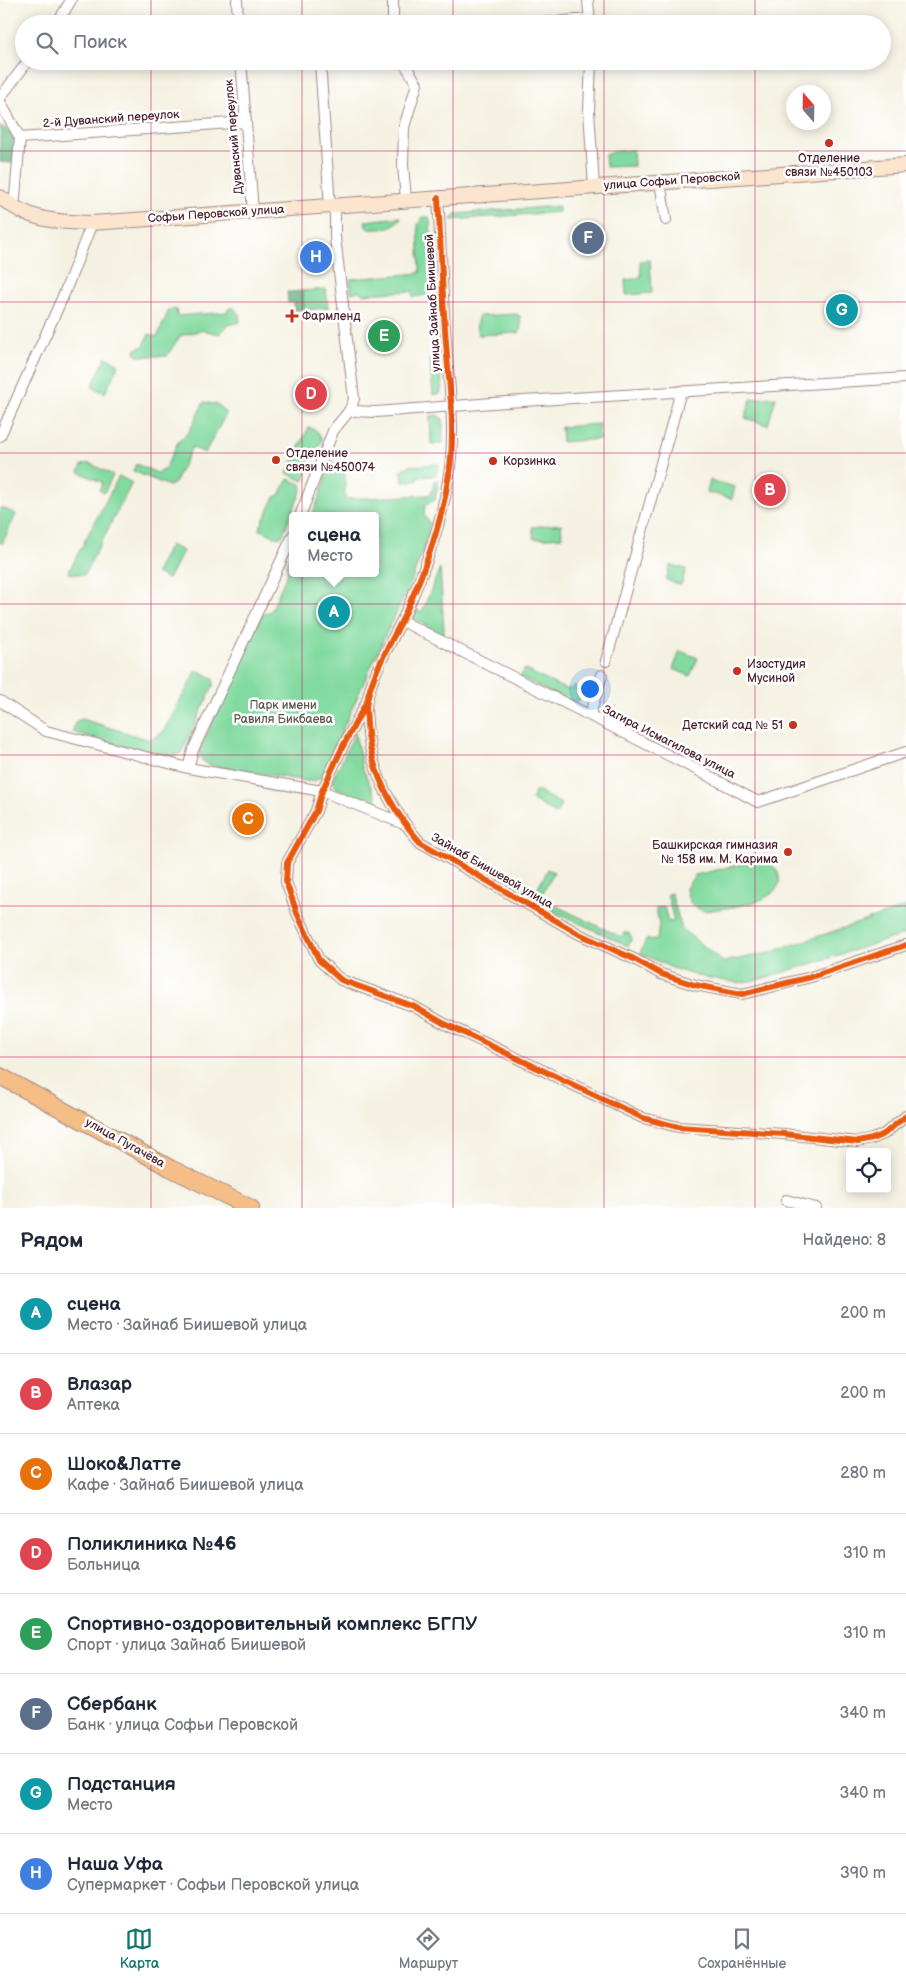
<!DOCTYPE html>
<html lang="ru">
<head>
<meta charset="utf-8">
<style>
  body { margin:0; font-family:"Balsamiq Sans",sans-serif; background:#f6f6f7; color:#1f2937 }
  .controls { position:absolute; right:15px; bottom:15px; display:grid; overflow:hidden; border-radius:5px; box-shadow:0 2px 12px #0003 }
  .controls button { width:45px; height:45px; display:grid; place-items:center; padding:0; border:0; border-bottom:1px solid #e0e1e3; background:#fff; color:#1f2937; font:25px sans-serif }
  .compass { position:absolute; left:786px; top:85px; width:45px; height:45px; border-radius:50%; background:#fff; box-shadow:0 2px 12px #0003; rotate:340deg }
  .you { position:absolute; left:589px; top:688px; width:18px; height:18px; margin:-12px; border:4px solid #fff; border-radius:50%; background:#1a73e8; box-shadow:0 0 0 8px #1a73e833 }
  .badge { display:grid; place-items:center; width:32px; height:32px; border-radius:50%; background:#0f766e; color:#fff; font-size:16px; font-weight:700 }
  .pin { position:absolute; translate:-50% -50%; border:2px solid #fff; box-shadow:0 1px 5px #0006 }
  .popup { position:absolute; left:289px; top:512px; width:90px; height:65px; box-sizing:border-box; display:grid; place-content:center; border-radius:5px; background:#fff; filter:drop-shadow(0 1px 4px #0005); font-size:16px; white-space:nowrap; color:#747a83 }
  .popup b { font-size:19px; color:#1f2937 }
  .popup::after { content:''; position:absolute; left:50%; top:100%; margin-left:-10px; border:10px solid transparent; border-top-color:#fff }
  .list { margin:0; padding:0; list-style:none }
  h2 { display:flex; justify-content:space-between; align-items:center; height:65px; margin:0; padding:0 20px; font-size:21px }
  h2 small { font-size:16px; font-weight:400; color:#747a83 }
  .list li { display:grid; grid-template-columns:32px 1fr auto; gap:15px; align-items:center; box-sizing:border-box; height:80px; padding:0 20px; border-top:1px solid #e0e1e3 }
  .list b { display:block; font-size:19px; white-space:nowrap }
  .list p { margin:0; font-size:16px; white-space:nowrap; color:#747a83 }
  .list em { font-size:16px; font-style:normal; color:#747a83 }
  .icon { flex:none; width:28px; height:28px; fill:none; stroke:currentColor; stroke-width:2; stroke-linecap:round; stroke-linejoin:round }
  .map { position:relative; flex:none; width:906px; height:1208px; overflow:hidden }
  .search { position:absolute; background:#fff; box-shadow:0 2px 12px #0003; left:15px; right:15px; top:15px; height:55px; display:flex; align-items:center; gap:12px; box-sizing:border-box; padding:0 18px; border-radius:28px; color:#747a83; font-size:19px }
  .sheet { height:705px; background:#fff }
  nav { display:flex; justify-content:space-around; align-items:center; box-sizing:border-box; height:70px; border-top:1px solid #e0e1e3; background:#fff; font-size:14px; color:#747a83 }
  nav a { display:grid; justify-items:center; gap:2px }
  nav .on { color:#0f766e }
  .map>svg:first-child { display:block }
  .green { fill:#81da9f; stroke:#667c65 }
  .forest { fill:#68ba86; stroke:#596c58 }
  .lines { fill:none; stroke-linecap:round; stroke-linejoin:round }
  .minor-casing { stroke:#a08886; stroke-width:12 }
  .secondary-casing { stroke:#a08886; stroke-width:16 }
  .primary-casing { stroke:#a08886; stroke-width:18 }
  .minor { stroke:#fff; stroke-width:10 }
  .secondary { stroke:#fbe5cf; stroke-width:14 }
  .primary { stroke:#f6be87; stroke-width:16 }
  .cycleway-casing { stroke:#fff; stroke-width:9 }
  .cycleway { stroke:#e8590c; stroke-width:6 }
  .grid { fill:none; stroke:#c2185b; stroke-width:1; stroke-opacity:0.55 }
  .poi-dot { fill:#c8321e; stroke:#fff; stroke-width:2 }
  .labels { text-anchor:middle; dominant-baseline:central; stroke-width:5; stroke-linejoin:round; paint-order:stroke }
  .street-label { font-size:12px; fill:#4a1f2b; stroke:#fff }
  .poi-label { font-size:12px; fill:#4a1f2b; stroke:#fff; text-anchor:start }
  .park-label { font-size:12px; fill:#5a574e; stroke:#fff }
</style>
</head>
<body>
<div class="map">
<svg width="906" height="1208" viewBox="0 0 906 1208">
  <rect width="100%" height="100%" fill="#fff"/>
  <filter id="ink" filterUnits="userSpaceOnUse"><feTurbulence type="fractalNoise" baseFrequency=".02" numOctaves="2"/><feDisplacementMap in="SourceGraphic" scale="10" xChannelSelector="R" yChannelSelector="G"/><feConvolveMatrix kernelMatrix="1 2 1 2 8 2 1 2 1" color-interpolation-filters="sRGB"/></filter>
  <filter id="wash" filterUnits="userSpaceOnUse"><feTurbulence type="fractalNoise" baseFrequency=".0096" numOctaves="4" result="noise"/><feDisplacementMap in="SourceGraphic" scale="20" xChannelSelector="R" yChannelSelector="G"/><feGaussianBlur stdDeviation="1.12" result="paint"/><feColorMatrix in="noise" values="0 0 0 0 0 0 0 0 0 0 0 0 0 0 0 0 0 1.4 0 .05"/><feComposite in="paint" operator="in"/></filter>
  <g filter="url(#wash)">
    <rect width="100%" height="100%" fill="#f5f1e2"/>
    <!-- green -->
    <g class="green">
      <path d="M633,150L634,166L606,167L605,155L612,152Z"/>
      <path d="M559,206V212L451,220L455,214Z"/>
      <path d="M401,217C395,228 378,232 366,227L365,221Z"/>
      <path d="M423,217H429L430,220L434,290L432,294L413,297L412,291L362,294L359,291L351,293L350,279L420,273L418,225Z"/>
      <path d="M650,260L652,293L626,295L625,280L641,278L640,261Z"/>
      <path d="M326,289L328,308L304,310L303,291Z"/>
      <path d="M229,308H234L239,314L240,322L228,325L220,334L202,330L180,336L167,356H138L135,353L136,349L144,346L149,334L157,337L169,310L176,309L177,316L227,312Z"/>
      <path d="M516,314L520,316L521,330L519,333L479,335C475,329 476,322 479,316Z"/>
      <path d="M106,357L119,364L105,393L92,387Z"/>
      <path d="M430,359H440L442,385L440,394L433,395Z"/>
      <path d="M776,397L768,425L745,418L751,399Z"/>
      <path d="M204,402L218,405L226,414L205,453L192,447L174,484L169,486L133,471L136,464L157,473L165,469L178,442L189,432Z"/>
      <path d="M437,415L443,419V444H431L430,416Z"/>
      <path d="M599,424L600,439L562,442L561,427Z"/>
      <path d="M309,427L318,432L322,440L313,458L297,451Z"/>
      <path d="M296,454L312,462L303,481L287,473Z"/>
      <path d="M326,458L345,468V499L429,495L433,489L434,481L439,480L435,500L425,505L424,515L430,524L423,550L410,585L385,636L321,777L314,781H306L209,765L203,761L199,756L200,750L229,684L262,615L271,611L288,572L286,565L293,549V573H375V516H312L326,479L322,468Z"/>
      <path d="M89,463L113,475L104,493L99,490L103,483L79,472L82,465Z"/>
      <path d="M439,464L437,473L433,476H418L417,481L403,482L402,470L409,466Z"/>
      <path d="M119,476L132,483L84,575L68,573Z"/>
      <path d="M288,479L301,484L302,489L282,536L278,538L259,529L275,497L280,495Z"/>
      <path d="M710,480L735,487L732,499L707,492Z"/>
      <path d="M0,507L16,514L2,544L0,543Z"/>
      <path d="M561,524L562,537L534,539L532,527Z"/>
      <path d="M170,545L183,551L168,579L156,573Z"/>
      <path d="M670,565L686,569L681,585L666,580Z"/>
      <path d="M440,568L444,631V634H441L412,618L416,610L422,612Z"/>
      <path d="M680,651L698,658L690,676L673,669Z"/>
      <path d="M524,669L565,689H570L575,685L580,700L572,703L520,677Z"/>
      <path d="M197,670L213,678L214,684L182,752L177,756L145,752L72,732L76,721L82,719L150,740L163,732Z"/>
      <path d="M355,733L362,767L379,804L377,805L336,788L332,781Z"/>
      <path d="M536,790L561,804L556,814L531,799Z"/>
      <path d="M759,860C767,861 774,865 778,873C790,904 723,908 705,911C692,908 687,901 686,888L695,875Z"/>
      <path d="M548,869L554,872L538,902L532,899Z"/>
      <path d="M671,893L682,929L723,962L769,953L906,907V934L762,979L738,983L697,976L672,968L640,953L646,940L657,939L659,924L656,908L664,907L668,922L674,921L667,894Z"/>
      <path d="M552,904L621,937L625,933H629L632,938L628,946L549,909Z"/>
    </g>
    <!-- forest -->
    <g class="forest">
      <path d="M0,126C16,132 17,148 12,163L0,162Z"/>
      <path d="M303,291L304,310H294V302L288,303L287,292Z"/>
    </g>
  </g>
  <g filter="url(#ink)">
    <g class="lines">
      <defs>
        <g id="minor">
          <path d="M237,0L238,24"/>
          <path d="M588,0L590,24"/>
          <path d="M57,24L71,0"/>
          <path d="M393,24V0"/>
          <path d="M528,24L590,19"/>
          <path d="M241,61L253,211"/>
          <path d="M320,61L330,207"/>
          <path d="M403,61L417,84L404,127L403,165L406,200"/>
          <path d="M591,61L589,111L594,187"/>
          <path d="M0,98L28,61"/>
          <path d="M0,102L20,138L245,122"/>
          <path d="M660,182L666,220"/>
          <path d="M438,198C441,246 442,294 446,342C449,386 456,430 449,474C442,524 424,573 403,618C390,645 373,671 367,701C365,708 367,717 367,724C370,769 391,809 420,842L579,934L634,959L661,974L695,985L742,994L811,977L906,945"/>
          <path d="M14,208L20,138"/>
          <path d="M351,411L376,412L506,402L906,378"/>
          <path d="M0,436L64,294L92,223"/>
          <path d="M300,516L333,431C342,418 350,414 354,399L335,237V206"/>
          <path d="M402,621C520,682 641,739 758,802L906,752"/>
          <path d="M606,661L681,391"/>
          <path d="M0,701L46,731L188,768L322,791L404,824"/>
          <path d="M366,703L342,748L322,791L316,811L287,863L286,882L297,913L319,960L341,980L413,1006L445,1024L643,1118L678,1127L784,1134L858,1142L872,1139L884,1134L906,1116"/>
          <path d="M590,715L602,675"/>
          <path d="M188,768L193,750L293,535"/>
          <path d="M786,1200L816,1208"/>
        </g>
        <path id="secondary" d="M0,197C29,221 56,222 92,223L906,165"/>
        <path id="primary" d="M0,1076L170,1168L251,1208"/>
      </defs>
      <!-- minor casing -->
      <use href="#minor" class="minor-casing"/>
      <!-- secondary casing -->
      <use href="#secondary" class="secondary-casing"/>
      <!-- primary casing -->
      <use href="#primary" class="primary-casing"/>
      <!-- minor -->
      <use href="#minor" class="minor"/>
      <!-- secondary -->
      <use href="#secondary" class="secondary"/>
      <!-- primary -->
      <use href="#primary" class="primary"/>
      <defs>
        <g id="cycleway">
          <path d="M438,198C441,246 442,294 446,342C449,386 456,430 449,474C442,524 424,573 403,618C390,645 373,671 367,701C365,708 367,717 367,724C370,769 391,809 420,842L579,934L634,959L661,974L695,985L742,994L811,977L906,945"/>
          <path d="M366,703L342,748L322,791L316,811L287,863L286,882L297,913L319,960L341,980L413,1006L445,1024L643,1118L678,1127L784,1134L858,1142L872,1139L884,1134L906,1116"/>
        </g>
      </defs>
      <!-- cycleway casing -->
      <use href="#cycleway" class="cycleway-casing"/>
      <!-- cycleway -->
      <use href="#cycleway" class="cycleway"/>
    </g>
  </g>
  <!-- grid -->
  <path class="grid" d="M151,0V24M302,0V24M453,0V24M604,0V24M755,0V24M151,61V1208M302,61V1208M453,61V1208M604,61V1208M755,61V1208M0,151H906M0,302H906M0,453H906M0,604H906M0,755H906M0,906H906M0,1057H906"/>
  <!-- markers -->
  <g class="poi-dot">
    <circle cx="829" cy="143" r="5"/>
    <path d="M289.5 308.5h5v5h5v5h-5v5h-5v-5h-5v-5h5z"/>
    <circle cx="276" cy="460" r="5"/>
    <circle cx="493" cy="461" r="5"/>
    <circle cx="737" cy="671" r="5"/>
    <circle cx="793" cy="725" r="5"/>
    <circle cx="788" cy="852" r="5"/>
  </g>
  <g class="labels">
    <!-- street labels -->
    <g class="street-label">
      <text transform="translate(111 119) rotate(-4)">2-й Дуванский переулок</text>
      <text transform="translate(234 137) rotate(-95)">Дуванский переулок</text>
      <text transform="translate(672 181) rotate(-4)">улица Софьи Перовской</text>
      <text transform="translate(216 214) rotate(-4)">Софьи Перовской улица</text>
      <text transform="translate(433 303) rotate(-93)">улица Зайнаб Биишевой</text>
      <text transform="translate(669 742) rotate(27)">Загира Исмагилова улица</text>
      <text transform="translate(492 871) rotate(30)">Зайнаб Биишевой улица</text>
      <text transform="translate(125 1143) rotate(29)">улица Пугачёва</text>
    </g>
    <!-- poi labels -->
    <g class="poi-label">
      <text x="829" y="158" text-anchor="middle">Отделение<tspan x="829" dy="14">связи №450103</tspan></text>
      <text x="302" y="316">Фармленд</text>
      <text x="286" y="453">Отделение<tspan x="286" dy="14">связи №450074</tspan></text>
      <text x="503" y="461">Корзинка</text>
      <text x="747" y="664">Изостудия<tspan x="747" dy="14">Мусиной</tspan></text>
      <text x="783" y="725" text-anchor="end">Детский сад № 51</text>
      <text x="778" y="845" text-anchor="end">Башкирская гимназия<tspan x="778" dy="14">№ 158 им. М. Карима</tspan></text>
    </g>
    <!-- park labels -->
    <g class="park-label">
      <text x="283" y="705">Парк имени<tspan x="283" dy="14">Равиля Бикбаева</tspan></text>
    </g>
  </g>
</svg>
<div class="controls">
<button><svg class="icon" aria-label="locate" viewBox="0 0 24 24"><circle cx="12" cy="12" r="6"/><path d="M12 2v4M12 18v4M2 12h4M18 12h4"/></svg></button>
</div>
<svg class="compass" viewBox="-18 -18 36 36"><path d="M0-13l5 13h-10z" fill="#e53935"/><path d="M0 13l5-13h-10z" fill="#747a83"/></svg>
<div class="you"></div>
<div class="pin badge" style="left:334px;top:612px;background:#0f9aa8">A</div>
<div class="popup"><b>сцена</b>Место</div>
<div class="pin badge" style="left:770px;top:490px;background:#e0444e">B</div>
<div class="pin badge" style="left:248px;top:819px;background:#e8710a">C</div>
<div class="pin badge" style="left:311px;top:394px;background:#e0444e">D</div>
<div class="pin badge" style="left:384px;top:336px;background:#2e9e5b">E</div>
<div class="pin badge" style="left:588px;top:238px;background:#5c6f8a">F</div>
<div class="pin badge" style="left:842px;top:310px;background:#0f9aa8">G</div>
<div class="pin badge" style="left:316px;top:257px;background:#3f7fe0">H</div>
<div class="search"><svg class="icon" aria-label="search" viewBox="0 0 24 24"><circle cx="10" cy="10" r="6"/><path d="M15 15l6 6"/></svg>Поиск</div>
</div>
<section class="sheet">
<h2>Рядом<small>Найдено: 8</small></h2>
<ul class="list">
<li><span class="badge" style="background:#0f9aa8">A</span><div><b>сцена</b><p>Место · Зайнаб Биишевой улица</p></div><em>200 m</em></li>
<li><span class="badge" style="background:#e0444e">B</span><div><b>Влазар</b><p>Аптека</p></div><em>200 m</em></li>
<li><span class="badge" style="background:#e8710a">C</span><div><b>Шоко&amp;Латте</b><p>Кафе · Зайнаб Биишевой улица</p></div><em>280 m</em></li>
<li><span class="badge" style="background:#e0444e">D</span><div><b>Поликлиника №46</b><p>Больница</p></div><em>310 m</em></li>
<li><span class="badge" style="background:#2e9e5b">E</span><div><b>Спортивно-оздоровительный комплекс БГПУ</b><p>Спорт · улица Зайнаб Биишевой</p></div><em>310 m</em></li>
<li><span class="badge" style="background:#5c6f8a">F</span><div><b>Сбербанк</b><p>Банк · улица Софьи Перовской</p></div><em>340 m</em></li>
<li><span class="badge" style="background:#0f9aa8">G</span><div><b>Подстанция</b><p>Место</p></div><em>340 m</em></li>
<li><span class="badge" style="background:#3f7fe0">H</span><div><b>Наша Уфа</b><p>Супермаркет · Софьи Перовской улица</p></div><em>390 m</em></li>
</ul>
</section>
<nav>
<a class="on"><svg class="icon" aria-label="map" viewBox="0 0 24 24"><path d="M3 6l6-2 6 2 6-2v14l-6 2-6-2-6 2zM9 4v14M15 6v14"/></svg>Карта</a>
<a><svg class="icon" aria-label="directions" viewBox="0 0 24 24"><path d="M12 3l9 9-9 9-9-9zM9 14v-3h6M13 9l2 2-2 2"/></svg>Маршрут</a>
<a><svg class="icon" aria-label="saved" viewBox="0 0 24 24"><path d="M7 4h10v16l-5-4-5 4z"/></svg>Сохранённые</a>
</nav>
</body>
</html>
